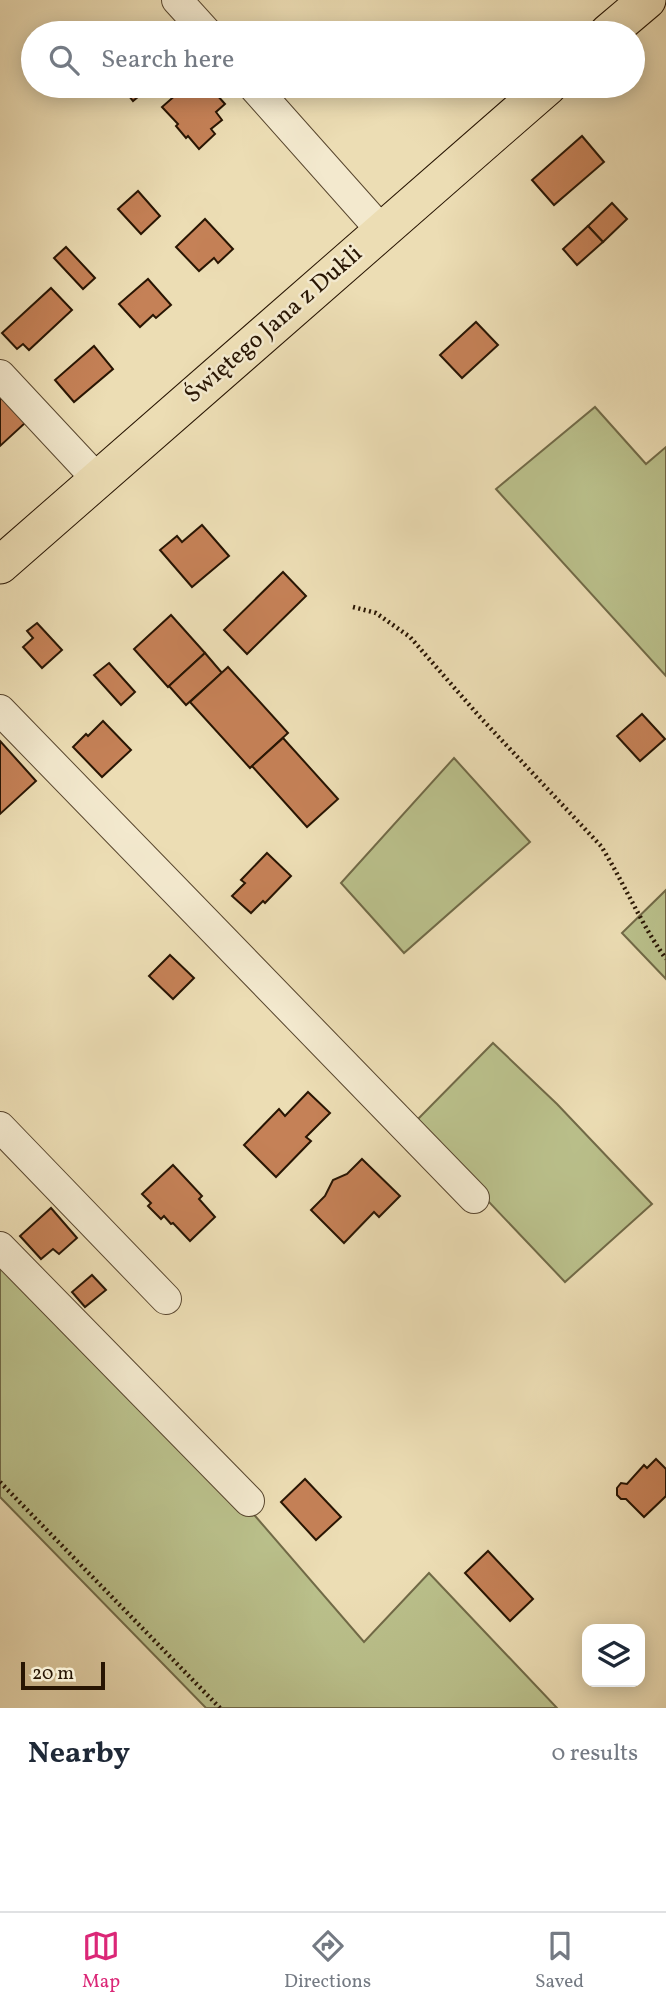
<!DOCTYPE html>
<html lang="en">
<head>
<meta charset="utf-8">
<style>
  body { margin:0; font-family:Vollkorn,serif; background:#f6f6f7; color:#1f2937 }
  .controls { position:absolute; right:21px; bottom:21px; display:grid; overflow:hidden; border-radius:14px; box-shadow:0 4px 18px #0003 }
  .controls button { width:63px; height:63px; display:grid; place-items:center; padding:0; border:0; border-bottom:2px solid #e0e1e3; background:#fff; color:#1f2937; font:35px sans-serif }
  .scale { position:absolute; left:21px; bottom:18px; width:84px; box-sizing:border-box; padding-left:7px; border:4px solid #281503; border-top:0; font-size:19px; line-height:24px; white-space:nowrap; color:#281503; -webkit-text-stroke:5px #f3e9ce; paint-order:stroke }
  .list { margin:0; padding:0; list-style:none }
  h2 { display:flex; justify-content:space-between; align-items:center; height:91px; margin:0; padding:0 28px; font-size:30px }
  h2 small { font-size:23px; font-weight:400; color:#747a83 }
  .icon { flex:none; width:38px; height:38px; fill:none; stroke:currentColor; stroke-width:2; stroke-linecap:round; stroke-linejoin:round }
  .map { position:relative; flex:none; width:666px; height:1708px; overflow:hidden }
  .search { position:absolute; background:#fff; box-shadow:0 4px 18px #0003; left:21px; right:21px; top:21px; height:77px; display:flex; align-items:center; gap:18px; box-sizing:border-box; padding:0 24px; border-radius:38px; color:#747a83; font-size:26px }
  .sheet { height:203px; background:#fff }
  nav { display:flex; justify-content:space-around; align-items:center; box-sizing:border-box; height:98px; border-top:2px solid #e0e1e3; background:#fff; font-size:19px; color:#747a83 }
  nav a { display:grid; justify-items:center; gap:4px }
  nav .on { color:#db2777 }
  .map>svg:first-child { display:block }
  .green { fill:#bac08b; stroke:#716a47; stroke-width:2 }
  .building { fill:#c58157; stroke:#281503; stroke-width:2 }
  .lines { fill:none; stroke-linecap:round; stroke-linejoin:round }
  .minor-casing { stroke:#59472f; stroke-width:32 }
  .major-casing { stroke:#281503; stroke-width:39 }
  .path { stroke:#281503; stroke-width:4.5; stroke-dasharray:2 3.5; stroke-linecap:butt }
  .minor { stroke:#f3e9ce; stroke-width:30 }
  .major { stroke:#ecddb4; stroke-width:37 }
  .labels { text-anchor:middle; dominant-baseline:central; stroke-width:5; stroke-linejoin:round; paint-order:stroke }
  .street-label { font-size:24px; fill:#281503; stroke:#f3e9ce }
</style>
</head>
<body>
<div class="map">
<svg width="666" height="1708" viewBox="0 0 666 1708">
  <rect width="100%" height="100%" fill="#ecddb4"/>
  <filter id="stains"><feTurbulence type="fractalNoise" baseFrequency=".00286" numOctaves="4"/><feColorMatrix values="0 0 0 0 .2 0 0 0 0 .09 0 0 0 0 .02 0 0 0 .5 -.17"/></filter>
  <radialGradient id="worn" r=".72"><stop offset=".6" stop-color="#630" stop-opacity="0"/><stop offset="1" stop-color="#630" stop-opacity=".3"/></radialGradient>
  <!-- green -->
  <g class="green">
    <path d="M595,407L646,464L666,447V676L496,489Z"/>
    <path d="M454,758L530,842L404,953L341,883Z"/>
    <path d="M666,890V979L622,933Z"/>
    <path d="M493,1043L557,1104L652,1204L565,1282L414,1123Z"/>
    <path d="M0,1258L250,1510L364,1642L429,1573L557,1708H206L0,1497Z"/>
  </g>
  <!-- building -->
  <g class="building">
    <path d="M124,86H151L133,101L122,87Z"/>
    <path d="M186,86H209L225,104L216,112L222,120L211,129L215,134L199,149L188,136L186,138L176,126L178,124L162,107Z"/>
    <path d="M582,136L604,162L554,205L532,180Z"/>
    <path d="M138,191L160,216L141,234L118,209Z"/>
    <path d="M612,203L627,219L603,242L588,226Z"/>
    <path d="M205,219L233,249L218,263L214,258L199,271L176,247Z"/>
    <path d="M588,226L603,242L577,265L563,249Z"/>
    <path d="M66,247L95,278L83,289L54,258Z"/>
    <path d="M148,279L171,305L156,318L153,315L140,327L119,304Z"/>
    <path d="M51,288L72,310L29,350L23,344L17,349L2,333Z"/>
    <path d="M476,322L498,345L462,378L440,355Z"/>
    <path d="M94,346L113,369L74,402L55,380Z"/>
    <path d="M0,396L25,423L0,446Z"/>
    <path d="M202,525L229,556L192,587L160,550L177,536L182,542Z"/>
    <path d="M283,572L306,596L247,654L224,630Z"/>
    <path d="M171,615L205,653L168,687L134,649Z"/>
    <path d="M37,623L62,650L42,668L23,647L33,638L27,631Z"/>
    <path d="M205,653L222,673L186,705L169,686Z"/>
    <path d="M109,663L135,692L121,705L94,675Z"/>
    <path d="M228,667L288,733L250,768L190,702Z"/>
    <path d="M642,714L665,739L640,761L617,736Z"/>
    <path d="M103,721L131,750L102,777L73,747L86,734L88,736Z"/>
    <path d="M283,738L338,799L307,827L252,766Z"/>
    <path d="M0,741L36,781L0,814Z"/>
    <path d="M267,853L291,876L265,903L263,901L251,913L232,896L245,883L241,880Z"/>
    <path d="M170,955L194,978L173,999L149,976Z"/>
    <path d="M308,1092L330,1113L306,1137L311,1141L276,1177L244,1145L279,1109L285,1116Z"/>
    <path d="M362,1159L400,1196L379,1217L374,1212L344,1243L311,1210L325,1196L333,1180L347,1174Z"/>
    <path d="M173,1165L202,1196L199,1199L215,1217L190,1241L173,1223L171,1224L164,1216L161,1219L148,1206L151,1203L142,1194Z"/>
    <path d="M51,1208L77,1238L59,1254L53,1249L41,1259L20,1236Z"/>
    <path d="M92,1275L106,1290L85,1307L72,1292Z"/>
    <path d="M656,1459L666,1469V1496L644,1517L626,1499H621L617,1495V1488L621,1483L627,1484L644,1465L647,1468Z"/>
    <path d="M305,1479L341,1517L316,1540L281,1502Z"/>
    <path d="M488,1551L533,1599L510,1621L465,1573Z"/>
  </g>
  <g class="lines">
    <defs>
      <g id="minor">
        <path d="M177,0L207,33"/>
        <path d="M253,86L382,231"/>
        <path d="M0,375L98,480"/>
        <path d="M0,710L474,1198"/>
        <path d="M0,1127L166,1299"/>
        <path d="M0,1247L249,1501"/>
      </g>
      <g id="major">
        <path d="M608,33L647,0"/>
        <path d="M0,565L548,86"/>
      </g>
    </defs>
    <!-- minor casing -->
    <use href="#minor" class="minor-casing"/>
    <!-- major casing -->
    <use href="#major" class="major-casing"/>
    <!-- path -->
    <g class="path">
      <path d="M353,607L376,613L410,637L479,716L601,846C624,883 641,924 666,959"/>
      <path d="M0,1482L220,1708"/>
    </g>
    <!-- minor -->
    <use href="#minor" class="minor"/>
    <!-- major -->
    <use href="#major" class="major"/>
  </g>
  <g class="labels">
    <!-- street labels -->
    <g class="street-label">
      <text transform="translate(274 325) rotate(-41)">Świętego Jana z Dukli</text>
    </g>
  </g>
  <rect width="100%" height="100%" filter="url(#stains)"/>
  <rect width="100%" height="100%" fill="url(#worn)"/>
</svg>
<div class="controls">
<button><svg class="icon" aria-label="layers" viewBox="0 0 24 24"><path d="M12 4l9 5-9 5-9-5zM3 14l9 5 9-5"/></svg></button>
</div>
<div class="scale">20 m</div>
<div class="search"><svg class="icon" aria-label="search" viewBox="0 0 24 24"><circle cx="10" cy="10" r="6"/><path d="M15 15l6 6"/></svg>Search here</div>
</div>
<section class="sheet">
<h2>Nearby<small>0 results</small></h2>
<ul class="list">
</ul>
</section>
<nav>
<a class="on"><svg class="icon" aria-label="map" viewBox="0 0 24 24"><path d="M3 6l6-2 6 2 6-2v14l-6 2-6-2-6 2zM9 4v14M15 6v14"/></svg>Map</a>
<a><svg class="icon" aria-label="directions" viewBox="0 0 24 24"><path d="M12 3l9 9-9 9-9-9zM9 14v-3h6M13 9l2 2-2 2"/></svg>Directions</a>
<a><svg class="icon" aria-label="saved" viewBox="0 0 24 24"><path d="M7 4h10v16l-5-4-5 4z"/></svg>Saved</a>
</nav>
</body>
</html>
